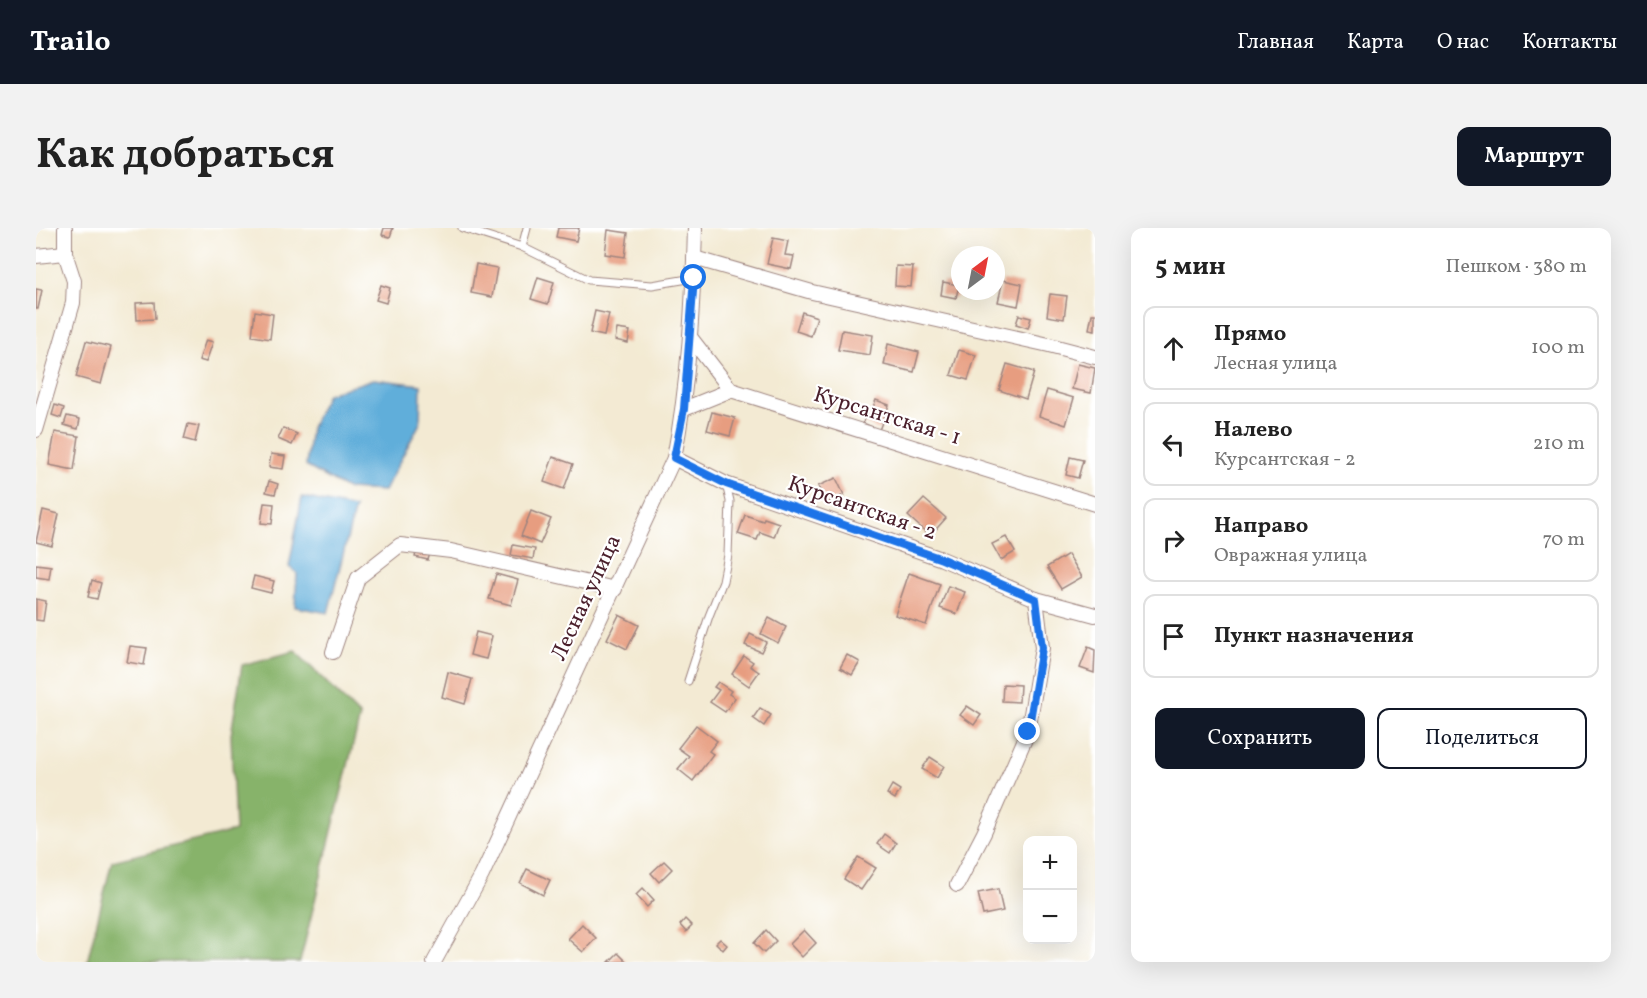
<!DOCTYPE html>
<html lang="ru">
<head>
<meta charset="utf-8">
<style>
  body { margin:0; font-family:Vollkorn,serif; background:#f2f2f2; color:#222 }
  .controls { position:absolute; right:18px; bottom:18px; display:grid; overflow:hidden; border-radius:12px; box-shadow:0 6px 24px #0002 }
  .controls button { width:54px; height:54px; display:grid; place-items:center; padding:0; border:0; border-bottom:2px solid #e0e0e0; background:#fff; color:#222; font:30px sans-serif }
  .compass { position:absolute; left:915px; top:18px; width:54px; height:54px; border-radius:50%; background:#fff; box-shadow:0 6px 24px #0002; rotate:32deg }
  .stop { position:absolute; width:18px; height:18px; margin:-14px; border:4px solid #1a73e8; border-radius:50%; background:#fff }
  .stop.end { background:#1a73e8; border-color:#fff; box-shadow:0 2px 6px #0008 }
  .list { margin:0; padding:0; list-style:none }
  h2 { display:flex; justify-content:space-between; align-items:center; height:78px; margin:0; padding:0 24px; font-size:26px }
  h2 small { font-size:20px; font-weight:400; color:#767676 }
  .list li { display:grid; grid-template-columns:39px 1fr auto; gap:18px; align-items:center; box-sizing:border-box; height:84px; margin:0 12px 12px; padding:0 12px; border:2px solid #e0e0e0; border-radius:12px }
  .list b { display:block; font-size:22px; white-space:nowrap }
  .list p { margin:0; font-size:20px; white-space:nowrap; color:#767676 }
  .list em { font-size:20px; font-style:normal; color:#767676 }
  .actions { display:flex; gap:12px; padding:18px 24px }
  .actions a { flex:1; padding:14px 0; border:2px solid #111827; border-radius:12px; text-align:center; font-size:21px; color:#111827 }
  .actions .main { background:#111827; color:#fff }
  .icon { flex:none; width:33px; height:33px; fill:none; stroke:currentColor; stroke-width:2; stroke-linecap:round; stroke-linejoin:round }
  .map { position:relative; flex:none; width:1059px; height:734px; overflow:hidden; border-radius:12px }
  header { display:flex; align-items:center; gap:36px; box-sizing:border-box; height:84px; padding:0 30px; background:#111827; color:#fff }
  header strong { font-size:28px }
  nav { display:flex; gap:33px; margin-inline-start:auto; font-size:21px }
  .intro { display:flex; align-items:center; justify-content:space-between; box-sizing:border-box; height:144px; padding:0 36px }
  h1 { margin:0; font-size:42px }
  .button { padding:15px 27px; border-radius:12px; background:#111827; color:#fff; font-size:21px; font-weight:700 }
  main { display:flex; gap:36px; padding:0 36px }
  aside { flex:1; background:#fff; border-radius:12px; box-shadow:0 6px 24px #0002 }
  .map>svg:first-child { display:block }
  .forest { fill:#87b36b; stroke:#68694b; stroke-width:1.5 }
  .water { fill:#60aeda; stroke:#556682; stroke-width:1.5 }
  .building { fill:#e79d80 }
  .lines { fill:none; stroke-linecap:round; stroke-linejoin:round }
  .lane-casing { stroke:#9e847f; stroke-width:9 }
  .street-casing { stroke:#9e847f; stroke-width:16 }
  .lane { stroke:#fff; stroke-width:7 }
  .street { stroke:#fff; stroke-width:14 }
  .route { stroke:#1a73e8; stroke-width:8 }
  .labels { text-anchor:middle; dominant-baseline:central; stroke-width:4.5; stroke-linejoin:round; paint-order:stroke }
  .street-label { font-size:22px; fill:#4a1f2b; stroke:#fff }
</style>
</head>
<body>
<header>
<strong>Trailo</strong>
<nav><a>Главная</a><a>Карта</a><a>О нас</a><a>Контакты</a></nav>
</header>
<div class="intro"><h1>Как добраться</h1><a class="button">Маршрут</a></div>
<main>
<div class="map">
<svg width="1059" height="734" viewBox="0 0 1059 734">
  <rect width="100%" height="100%" fill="#fff"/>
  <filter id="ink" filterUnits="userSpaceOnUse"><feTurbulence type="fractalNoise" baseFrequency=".0167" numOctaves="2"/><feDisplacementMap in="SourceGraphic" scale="12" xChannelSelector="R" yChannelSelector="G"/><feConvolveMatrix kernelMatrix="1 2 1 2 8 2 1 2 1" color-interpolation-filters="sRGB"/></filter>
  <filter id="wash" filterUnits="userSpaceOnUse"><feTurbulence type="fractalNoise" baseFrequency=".008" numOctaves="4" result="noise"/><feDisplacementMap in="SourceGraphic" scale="24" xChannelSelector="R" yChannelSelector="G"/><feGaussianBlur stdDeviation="1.35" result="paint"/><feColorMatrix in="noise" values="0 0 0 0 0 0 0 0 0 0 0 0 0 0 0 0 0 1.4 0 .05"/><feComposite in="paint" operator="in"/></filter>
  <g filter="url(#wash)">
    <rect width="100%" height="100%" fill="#f3ead3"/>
    <!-- forest -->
    <path class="forest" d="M259,423L324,488L264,734H51L76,633L199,603L195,507L206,437Z"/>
    <!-- water -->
    <g class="water">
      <path d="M338,151L385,157L384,195L348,263L311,261L270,238L275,200L291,166Z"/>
      <path d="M266,269L319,280L292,385L259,379L261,345L253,339Z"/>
    </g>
    <g id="blocks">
      <!-- building -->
      <g class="building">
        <path d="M348,0H357L354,9L346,7Z"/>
        <path d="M522,0H543L540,13L520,9Z"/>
        <path d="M572,2L592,5L589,29L569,26Z"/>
        <path d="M737,10L752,13L749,27L758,28L755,41L731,36Z"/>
        <path d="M440,36L461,40L456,69L435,65Z"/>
        <path d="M860,38L877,39L875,59L859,58Z"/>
        <path d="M502,49L518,54L512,76L495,71Z"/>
        <path d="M967,52L986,56L982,78L962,74Z"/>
        <path d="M907,54L923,57L920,70L905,67Z"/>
        <path d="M345,57L354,60L350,75L340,72Z"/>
        <path d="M0,61L6,62L2,81H0Z"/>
        <path d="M1014,66L1031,68L1028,91L1011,88Z"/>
        <path d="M118,74L119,91L101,92L100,75Z"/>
        <path d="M219,83L237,86L234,111L216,108Z"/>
        <path d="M559,83L573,86L568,108L554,105Z"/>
        <path d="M766,84L781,89L775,108L760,103Z"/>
        <path d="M1056,86H1059V102L1053,101Z"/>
        <path d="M983,87L995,90L992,100L980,96Z"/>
        <path d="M581,101L594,103L592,115L579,112Z"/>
        <path d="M806,102L837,107L834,127L802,122Z"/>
        <path d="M170,112L177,114L170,134L163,132Z"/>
        <path d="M50,113L75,119L65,156L40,149Z"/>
        <path d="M852,116L883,124L878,144L848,137Z"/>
        <path d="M923,122L940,127L932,152L915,147Z"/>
        <path d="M971,136L998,144L990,171L963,162Z"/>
        <path d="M1042,136L1059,140L1055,165L1036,161Z"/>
        <path d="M1011,162L1038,170L1030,197L1003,188Z"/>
        <path d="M840,172L853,177L843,202L827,195L830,186L833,188Z"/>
        <path d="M19,177L28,180L25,190L16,187Z"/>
        <path d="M676,184L699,190L694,208L671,202Z"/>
        <path d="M31,188L44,191L42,201L28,197Z"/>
        <path d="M152,196L163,198L159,214L148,211Z"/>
        <path d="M247,200L261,206L256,217L242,211Z"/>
        <path d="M19,204L43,208L38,242L13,237Z"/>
        <path d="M235,226L249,228L247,241L233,239Z"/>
        <path d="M517,229L537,236L528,261L508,254Z"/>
        <path d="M1034,229L1047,232L1042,250L1030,247Z"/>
        <path d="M800,250L808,267L790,275L782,258Z"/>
        <path d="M233,253L242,256L239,266L230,264Z"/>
        <path d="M888,271L910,290L894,308L872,288Z"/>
        <path d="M228,275L238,276L236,296L225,295Z"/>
        <path d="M7,282L23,286L16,318L0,314Z"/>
        <path d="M495,283L515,291L504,316L485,308Z"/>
        <path d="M709,287L727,293L728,290L743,295L738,309L724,304L721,312L702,306Z"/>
        <path d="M970,309L979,324L965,332L956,316Z"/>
        <path d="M477,317L499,321L497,331L475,327Z"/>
        <path d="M381,321L394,325L392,332L379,329Z"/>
        <path d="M1032,326L1046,349L1025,361L1011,339Z"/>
        <path d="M0,336L15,338L13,351L0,349Z"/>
        <path d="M873,345L904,356L890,397L859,387Z"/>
        <path d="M460,346L482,352L475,377L453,371Z"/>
        <path d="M218,348L238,353L235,365L215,360Z"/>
        <path d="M56,352L65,355L61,371L52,369Z"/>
        <path d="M912,358L929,364L921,386L904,380Z"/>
        <path d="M0,371L10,373L7,393L0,392Z"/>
        <path d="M583,387L603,397L591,421L571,411Z"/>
        <path d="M733,390L750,399L742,415L725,406Z"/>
        <path d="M440,404L456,408L450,431L434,427Z"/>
        <path d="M714,406L730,414L725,424L709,417Z"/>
        <path d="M94,418L111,420L108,437L91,434Z"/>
        <path d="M1052,419L1059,422L1058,445L1044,440Z"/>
        <path d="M811,427L824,434L816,447L804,440Z"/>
        <path d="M708,428L717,434L714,438L723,444L713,458L696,446Z"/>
        <path d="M412,444L436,451L429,476L406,469Z"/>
        <path d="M682,454L695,463L693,466L699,470L689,484L674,474L683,462L678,459Z"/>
        <path d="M967,456L984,457L983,474L966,473Z"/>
        <path d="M931,478L945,487L938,497L924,487Z"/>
        <path d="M724,480L735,487L728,498L717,490Z"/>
        <path d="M660,497L681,513L673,523L677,526L657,553L642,541L653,528L642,520Z"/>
        <path d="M894,529L908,538L901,550L886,541Z"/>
        <path d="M856,557L864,562L859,571L851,566Z"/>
        <path d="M848,606L860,615L854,625L841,616Z"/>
        <path d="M822,629L840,640L825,662L808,651Z"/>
        <path d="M628,633L636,641L623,654L615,645Z"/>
        <path d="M491,641L514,652L507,667L484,655Z"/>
        <path d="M607,660L618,672L611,679L600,667Z"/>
        <path d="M962,661L967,683L947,687L942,665Z"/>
        <path d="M649,691L656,698L650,704L644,697Z"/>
        <path d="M546,696L560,710L547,724L532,711Z"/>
        <path d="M730,702L740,713L728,725L718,715Z"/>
        <path d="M768,702L780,715L766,729L754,716Z"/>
        <path d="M684,711L691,717L687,722L680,715Z"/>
        <path d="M582,725L591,734H573Z"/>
      </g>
    </g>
  </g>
  <g filter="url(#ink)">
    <use href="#blocks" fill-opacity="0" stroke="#9e847f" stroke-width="1.5"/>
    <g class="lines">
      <defs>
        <g id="lane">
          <path d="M426,0L486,19L553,52L616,57L658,50"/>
          <path d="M486,19L491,0"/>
          <path d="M652,453L673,388L687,353L692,327L694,273L690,256"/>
        </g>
        <g id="street">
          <path d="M0,28L29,25"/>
          <path d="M658,30L776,64L1013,117L1059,129"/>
          <path d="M654,109L695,162L1059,276"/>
          <path d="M648,181L695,162"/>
          <path d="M0,202L37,75L38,53L29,25V0"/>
          <path d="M638,230L690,256L906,331L1000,371L1059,387"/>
          <path d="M297,424L322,350L364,317L415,323L579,361"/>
          <path d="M921,657L948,605L992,504L1006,420L1000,371"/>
          <path d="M398,734L446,647L638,230C653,154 657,77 659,0"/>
        </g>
      </defs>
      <!-- lane casing -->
      <use href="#lane" class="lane-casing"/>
      <!-- street casing -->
      <use href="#street" class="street-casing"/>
      <!-- lane -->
      <use href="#lane" class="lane"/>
      <!-- street -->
      <use href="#street" class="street"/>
    </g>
  </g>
  <g class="lines" filter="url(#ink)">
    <!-- route -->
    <path class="route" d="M658,50L648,181L638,230L690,256L906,331L1000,371L1006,420L992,504"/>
  </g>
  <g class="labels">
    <!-- street labels -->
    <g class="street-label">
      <text transform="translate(851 189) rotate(17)">Курсантская - 1</text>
      <text transform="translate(826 281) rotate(19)">Курсантская - 2</text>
      <text transform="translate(551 370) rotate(-65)">Лесная улица</text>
    </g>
  </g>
</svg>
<div class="controls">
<button>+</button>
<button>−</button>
</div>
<svg class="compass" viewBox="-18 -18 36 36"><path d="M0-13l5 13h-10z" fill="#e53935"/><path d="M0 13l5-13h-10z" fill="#767676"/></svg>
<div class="stop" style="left:658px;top:50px"></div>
<div class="stop end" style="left:992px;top:504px"></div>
</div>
<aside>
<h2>5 мин<small>Пешком · 380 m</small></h2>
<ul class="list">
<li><svg class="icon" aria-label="ahead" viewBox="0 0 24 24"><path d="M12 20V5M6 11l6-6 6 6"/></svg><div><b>Прямо</b><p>Лесная улица</p></div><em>100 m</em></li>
<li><svg class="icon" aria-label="left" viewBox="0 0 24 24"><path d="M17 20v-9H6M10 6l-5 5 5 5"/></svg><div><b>Налево</b><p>Курсантская - 2</p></div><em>210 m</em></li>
<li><svg class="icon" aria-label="right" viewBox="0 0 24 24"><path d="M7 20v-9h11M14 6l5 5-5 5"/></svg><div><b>Направо</b><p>Овражная улица</p></div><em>70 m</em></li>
<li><svg class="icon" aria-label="arrive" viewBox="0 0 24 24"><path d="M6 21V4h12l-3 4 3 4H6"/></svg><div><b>Пункт назначения</b></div></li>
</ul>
<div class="actions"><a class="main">Сохранить</a><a>Поделиться</a></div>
</aside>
</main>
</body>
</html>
